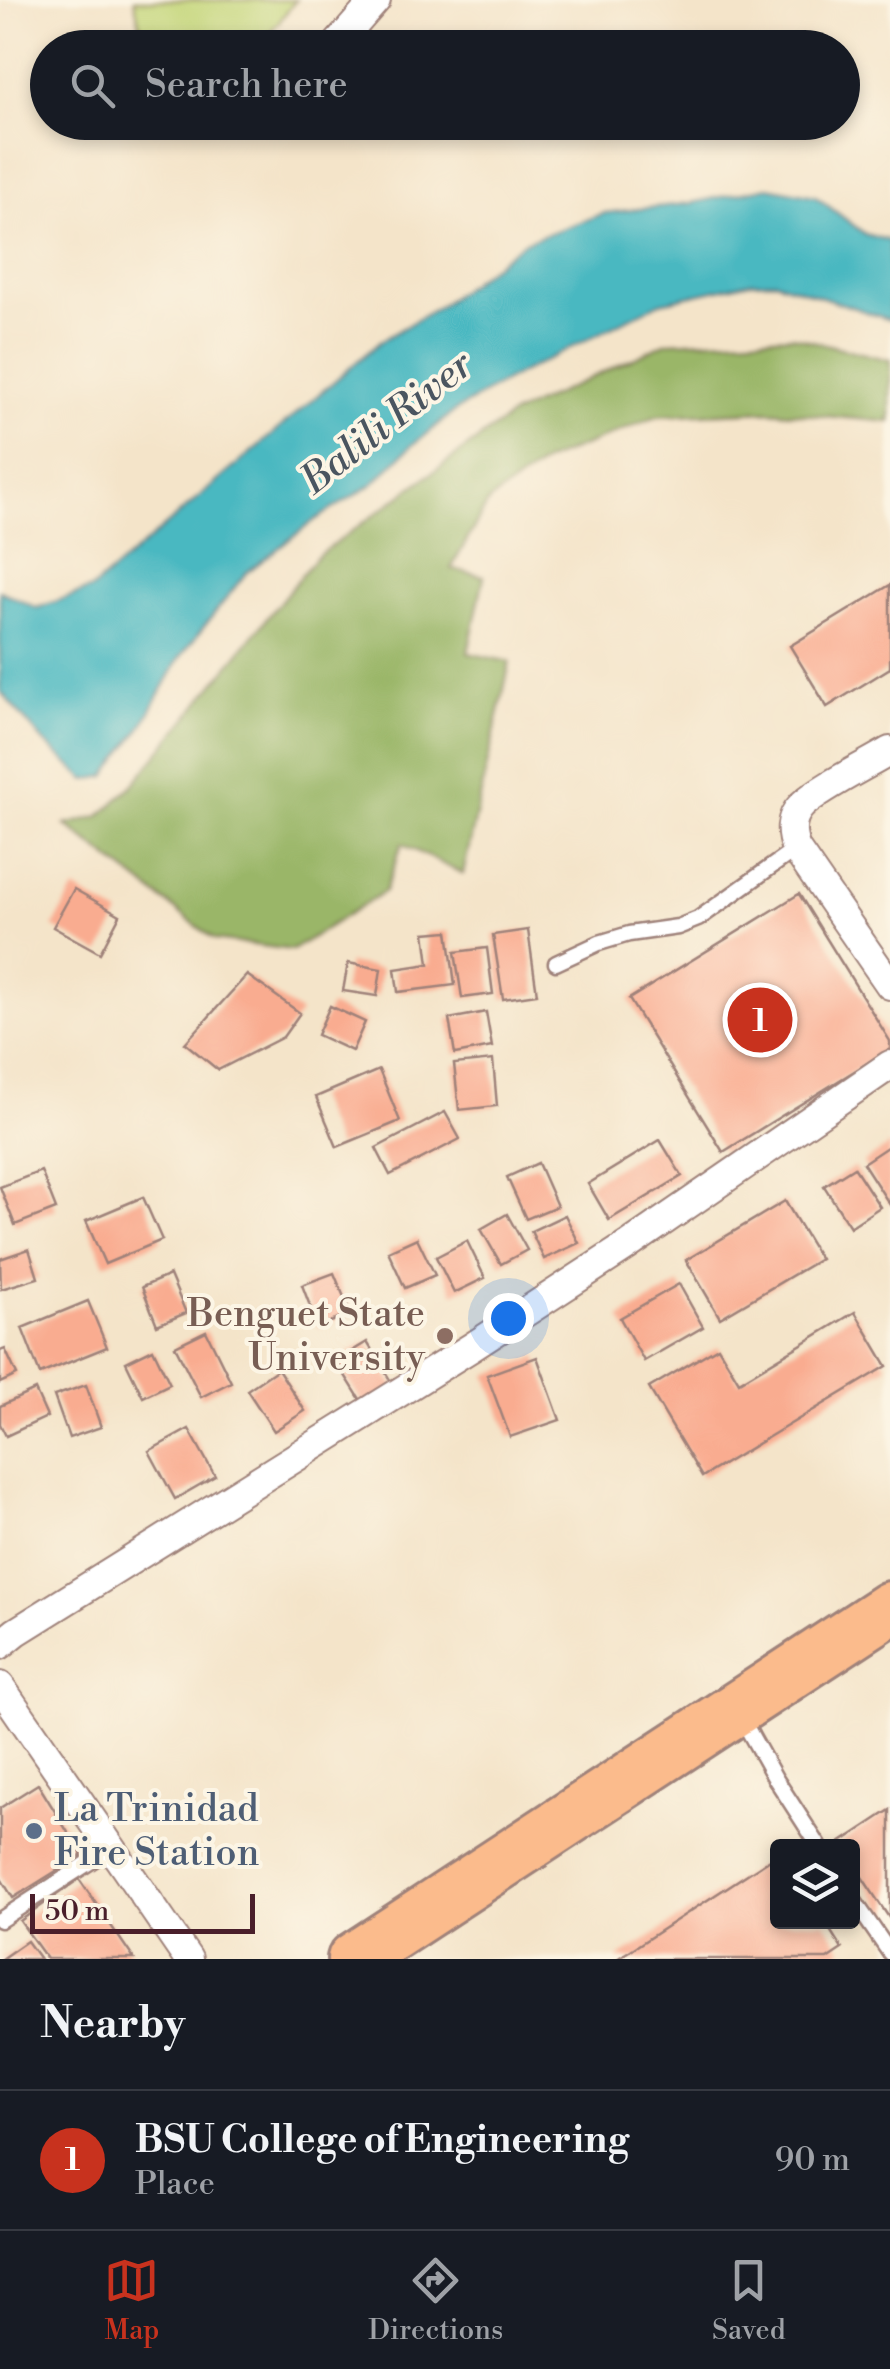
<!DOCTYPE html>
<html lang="en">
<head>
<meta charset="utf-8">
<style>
  body { margin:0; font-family:"Libre Bodoni",serif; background:#20242c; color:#f1f3f6 }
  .controls { position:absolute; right:30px; bottom:30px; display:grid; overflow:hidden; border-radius:10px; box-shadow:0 5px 15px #0003 }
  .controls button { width:90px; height:90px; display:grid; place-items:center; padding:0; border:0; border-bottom:2px solid #363941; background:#171b24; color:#f1f3f6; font:50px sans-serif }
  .scale { position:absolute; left:30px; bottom:25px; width:225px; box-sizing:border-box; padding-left:10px; border:5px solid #4a1f2b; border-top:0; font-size:28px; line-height:35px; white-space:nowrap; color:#4a1f2b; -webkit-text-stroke:8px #fcf5e5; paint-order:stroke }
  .you { position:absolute; left:508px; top:1318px; width:35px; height:35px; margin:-25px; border:8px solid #fff; border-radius:50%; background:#1a73e8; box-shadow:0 0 0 15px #1a73e833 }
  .badge { display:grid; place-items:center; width:65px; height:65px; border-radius:50%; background:#c8321e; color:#fff; font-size:32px; font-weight:700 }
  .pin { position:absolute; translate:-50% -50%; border:5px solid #fff; box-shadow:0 2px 10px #0006 }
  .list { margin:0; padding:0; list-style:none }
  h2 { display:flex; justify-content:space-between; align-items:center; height:130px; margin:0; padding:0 40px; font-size:42px }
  h2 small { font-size:32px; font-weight:400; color:#9ea1a6 }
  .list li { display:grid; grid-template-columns:65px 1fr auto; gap:30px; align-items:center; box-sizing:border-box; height:140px; padding:0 40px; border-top:2px solid #363941 }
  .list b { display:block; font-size:38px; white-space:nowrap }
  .list p { margin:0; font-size:32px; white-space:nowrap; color:#9ea1a6 }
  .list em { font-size:32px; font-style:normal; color:#9ea1a6 }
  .icon { flex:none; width:55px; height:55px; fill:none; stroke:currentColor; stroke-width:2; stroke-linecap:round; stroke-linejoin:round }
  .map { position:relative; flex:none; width:890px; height:1959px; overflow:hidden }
  .search { position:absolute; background:#171b24; box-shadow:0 5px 15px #0003; left:30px; right:30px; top:30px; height:110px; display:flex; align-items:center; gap:25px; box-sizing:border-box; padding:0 35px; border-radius:55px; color:#9ea1a6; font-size:38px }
  .sheet { height:270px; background:#171b24 }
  nav { display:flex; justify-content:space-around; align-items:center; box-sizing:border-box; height:140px; border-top:2px solid #363941; background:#171b24; font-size:28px; color:#9ea1a6 }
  nav a { display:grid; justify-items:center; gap:5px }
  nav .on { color:#c8321e }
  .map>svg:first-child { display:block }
  .green { fill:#c3d578; stroke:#867a52; stroke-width:2.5 }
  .forest { fill:#9ab668; stroke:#726a4a; stroke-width:2.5 }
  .water { fill:#49b8c1; stroke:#4a6c76; stroke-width:2.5 }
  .building { fill:#f9ac90 }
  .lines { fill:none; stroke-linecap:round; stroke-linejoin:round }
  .lane-casing { stroke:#9f827a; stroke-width:19 }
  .street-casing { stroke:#9f827a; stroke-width:32 }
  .highway-casing { stroke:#9f827a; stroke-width:58 }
  .lane { stroke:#fff; stroke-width:14 }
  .street { stroke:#fff; stroke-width:28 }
  .highway { stroke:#fbbb8c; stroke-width:52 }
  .education-dot { fill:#8d6e63; stroke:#fcf5e5; stroke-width:4 }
  .service-dot { fill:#5c6f8a; stroke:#fcf5e5; stroke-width:4 }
  .labels { text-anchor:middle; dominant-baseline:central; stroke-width:8; stroke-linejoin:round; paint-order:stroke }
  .education-label { font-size:38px; fill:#785e54; stroke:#fcf5e5; text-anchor:end }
  .service-label { font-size:38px; fill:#4e5e75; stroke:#fcf5e5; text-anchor:start }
  .water-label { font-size:40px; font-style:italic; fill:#4a5560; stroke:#fcf5e5 }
</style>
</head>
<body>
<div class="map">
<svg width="890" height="1959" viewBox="0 0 890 1959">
  <rect width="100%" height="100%" fill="#fcf5e5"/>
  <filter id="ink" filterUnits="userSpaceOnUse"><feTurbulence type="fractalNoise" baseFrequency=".01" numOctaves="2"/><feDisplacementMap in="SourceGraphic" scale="20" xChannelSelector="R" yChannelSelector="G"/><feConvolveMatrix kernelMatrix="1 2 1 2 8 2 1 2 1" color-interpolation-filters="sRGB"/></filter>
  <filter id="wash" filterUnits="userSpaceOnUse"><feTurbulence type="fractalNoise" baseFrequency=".0048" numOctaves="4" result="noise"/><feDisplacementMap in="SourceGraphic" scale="40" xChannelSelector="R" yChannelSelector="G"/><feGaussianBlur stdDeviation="2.25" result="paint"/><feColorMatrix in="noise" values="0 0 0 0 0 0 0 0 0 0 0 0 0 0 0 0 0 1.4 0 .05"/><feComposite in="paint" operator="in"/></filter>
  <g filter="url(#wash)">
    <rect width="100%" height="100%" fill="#f4e4c9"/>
    <!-- green -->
    <path class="green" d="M134,0H296L258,48L145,47Z"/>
    <!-- forest -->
    <path class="forest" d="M792,336L890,360V422L768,411L657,416L546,461L489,501L451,569L484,576L468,653L510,662L463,874L402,844L385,891L292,950L215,940L66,825L100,816L133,785L316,557L512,415L667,342Z"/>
    <!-- water -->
    <path class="water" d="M768,187L815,196L865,234L890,241V320L775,281L750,282L661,302L507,380L455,411L412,445L373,484L315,520L246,573L179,659L141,728L106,776L86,780L44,742L0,691V591L37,608L92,589L381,341L440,306L524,242L605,213L691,203Z"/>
    <g id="blocks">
      <!-- building -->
      <g class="building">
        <path d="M890,585V668L827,707L790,646Z"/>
        <path d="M74,889L120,915L100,953L53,927Z"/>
        <path d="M799,894L890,1041V1049L723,1152L629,999Z"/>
        <path d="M528,930L537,994L503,999L493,935Z"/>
        <path d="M448,931L455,985L398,992L395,969L429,964L425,933Z"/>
        <path d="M487,948L493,994L462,998L455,952Z"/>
        <path d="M348,963L381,969L377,996L343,991Z"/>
        <path d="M247,975L300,1013L283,1037L218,1070L185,1043Z"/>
        <path d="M330,1006L365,1022L352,1051L317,1035Z"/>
        <path d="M486,1012L492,1047L455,1054L449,1019Z"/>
        <path d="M493,1060L497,1106L459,1110L454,1064Z"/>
        <path d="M379,1070L400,1121L337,1147L316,1097Z"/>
        <path d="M445,1112L460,1139L390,1175L376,1148Z"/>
        <path d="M660,1140L682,1176L609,1220L588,1184Z"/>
        <path d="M890,1145V1205L863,1163Z"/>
        <path d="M538,1163L557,1206L526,1219L507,1177Z"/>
        <path d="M854,1167L880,1207L850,1227L824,1186Z"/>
        <path d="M41,1171L56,1209L15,1225L0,1187Z"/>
        <path d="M143,1197L162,1240L105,1264L86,1221Z"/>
        <path d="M785,1201L820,1259L720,1318L686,1260Z"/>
        <path d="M507,1214L527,1250L501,1264L481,1229Z"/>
        <path d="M565,1215L579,1243L544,1259L531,1231Z"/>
        <path d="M417,1238L435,1275L405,1288L388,1251Z"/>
        <path d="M467,1241L485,1278L454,1293L436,1257Z"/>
        <path d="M29,1249L38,1278L1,1289L0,1259Z"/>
        <path d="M334,1273L351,1314L318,1327L302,1285Z"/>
        <path d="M170,1275L186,1313L157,1325L142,1287Z"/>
        <path d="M679,1284L703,1327L644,1361L620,1318Z"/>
        <path d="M88,1301L107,1347L40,1374L22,1328Z"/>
        <path d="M855,1312L887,1366L702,1477L649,1388L718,1347L739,1382Z"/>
        <path d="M206,1331L231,1382L201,1397L175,1346Z"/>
        <path d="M367,1342L395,1388L365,1407L336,1361Z"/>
        <path d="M5,1349L17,1375L0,1383V1351Z"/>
        <path d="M153,1349L170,1384L143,1397L126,1362Z"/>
        <path d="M537,1357L560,1420L510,1437L487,1375Z"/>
        <path d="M278,1369L305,1411L274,1431L247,1390Z"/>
        <path d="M86,1385L101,1427L69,1438L54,1396Z"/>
        <path d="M35,1390L47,1417L6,1436L0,1424V1406Z"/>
        <path d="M189,1429L215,1476L175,1499L149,1451Z"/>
        <path d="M38,1784L82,1855L13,1898L0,1877V1808Z"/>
        <path d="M890,1810V1919L852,1862V1846H843L840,1843Z"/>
        <path d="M778,1854V1922H825L842,1949L827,1959H617Z"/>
        <path d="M79,1879L134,1959H47L20,1921Z"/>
        <path d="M27,1941L40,1959H1Z"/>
      </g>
    </g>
  </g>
  <g filter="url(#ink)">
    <use href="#blocks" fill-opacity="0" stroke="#9f827a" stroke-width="2.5"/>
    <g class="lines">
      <defs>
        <g id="lane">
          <path d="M556,963L599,943L629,934L678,927L698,919L796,849"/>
          <path d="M742,1719L775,1778L819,1846"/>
          <path d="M852,1898L890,1953"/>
          <path d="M0,1920L113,1847"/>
        </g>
        <g id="street">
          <path d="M334,48L376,0"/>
          <path d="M890,751C867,765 820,788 802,805C789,818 790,834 796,849L890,985"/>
          <path d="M0,1645L16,1632L472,1347L627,1246L890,1065"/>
          <path d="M0,1686L188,1959"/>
        </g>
        <path id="highway" d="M354,1959L890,1608"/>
      </defs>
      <!-- lane casing -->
      <use href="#lane" class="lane-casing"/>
      <!-- street casing -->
      <use href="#street" class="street-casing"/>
      <!-- highway casing -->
      <use href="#highway" class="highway-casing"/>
      <!-- lane -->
      <use href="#lane" class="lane"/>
      <!-- street -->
      <use href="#street" class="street"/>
      <!-- highway -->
      <use href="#highway" class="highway"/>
    </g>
  </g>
  <!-- markers -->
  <circle class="education-dot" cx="445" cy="1336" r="10"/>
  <circle class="service-dot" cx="34" cy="1831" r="10"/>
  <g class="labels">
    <!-- education labels -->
    <g class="education-label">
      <text x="425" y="1314">Benguet State<tspan x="425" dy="44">University</tspan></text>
    </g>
    <!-- service labels -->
    <g class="service-label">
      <text x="54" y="1809">La Trinidad<tspan x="54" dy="44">Fire Station</tspan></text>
    </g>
    <!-- water labels -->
    <g class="water-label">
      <text transform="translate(387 423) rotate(-38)">Balili River</text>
    </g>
  </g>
</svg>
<div class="controls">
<button><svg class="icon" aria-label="layers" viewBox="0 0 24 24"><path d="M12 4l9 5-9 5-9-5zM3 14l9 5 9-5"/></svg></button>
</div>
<div class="scale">50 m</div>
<div class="you"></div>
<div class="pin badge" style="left:760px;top:1020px">1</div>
<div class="search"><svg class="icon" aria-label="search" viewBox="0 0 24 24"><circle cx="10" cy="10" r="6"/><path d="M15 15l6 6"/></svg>Search here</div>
</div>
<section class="sheet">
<h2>Nearby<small></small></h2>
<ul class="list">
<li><span class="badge">1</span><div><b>BSU College of Engineering</b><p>Place</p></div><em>90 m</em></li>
</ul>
</section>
<nav>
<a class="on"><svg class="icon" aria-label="map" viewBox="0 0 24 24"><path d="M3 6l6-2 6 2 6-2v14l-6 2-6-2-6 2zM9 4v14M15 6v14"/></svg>Map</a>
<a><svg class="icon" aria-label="directions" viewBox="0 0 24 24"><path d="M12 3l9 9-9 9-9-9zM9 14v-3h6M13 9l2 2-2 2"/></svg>Directions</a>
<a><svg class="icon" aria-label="saved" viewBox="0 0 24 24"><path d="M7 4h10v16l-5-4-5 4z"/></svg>Saved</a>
</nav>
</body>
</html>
